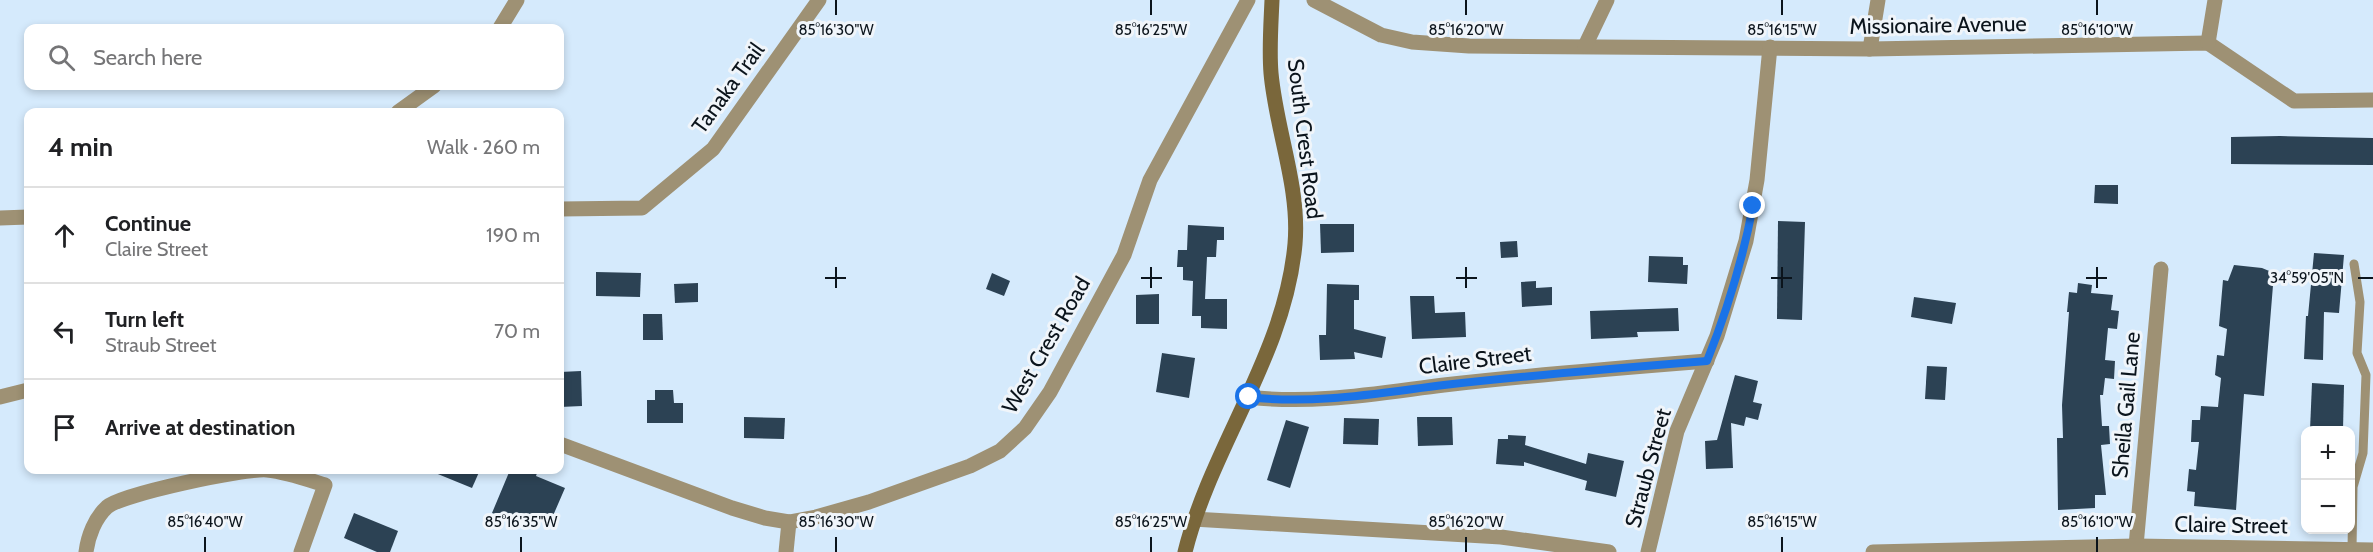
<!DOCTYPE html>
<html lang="en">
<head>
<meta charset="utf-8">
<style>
  body { margin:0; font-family:Cabin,sans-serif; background:#f2f2f2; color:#202124 }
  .controls { position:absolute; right:18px; bottom:18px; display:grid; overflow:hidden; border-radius:12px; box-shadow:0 3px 9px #0003 }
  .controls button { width:54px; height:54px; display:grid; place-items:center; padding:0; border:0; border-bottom:2px solid #e0e0e0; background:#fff; color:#202124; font:30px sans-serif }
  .stop { position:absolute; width:18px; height:18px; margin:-14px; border:4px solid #1a73e8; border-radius:50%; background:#fff }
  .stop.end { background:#1a73e8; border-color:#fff; box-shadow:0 2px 6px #0008 }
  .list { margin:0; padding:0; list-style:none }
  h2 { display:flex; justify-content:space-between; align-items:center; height:78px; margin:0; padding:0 24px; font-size:26px }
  h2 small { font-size:20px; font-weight:400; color:#757577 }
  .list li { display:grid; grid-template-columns:39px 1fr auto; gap:18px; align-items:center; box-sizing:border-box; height:96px; padding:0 24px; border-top:2px solid #e0e0e0 }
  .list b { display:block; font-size:22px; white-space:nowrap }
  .list p { margin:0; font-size:20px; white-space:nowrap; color:#757577 }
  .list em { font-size:20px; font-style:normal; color:#757577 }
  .icon { flex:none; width:33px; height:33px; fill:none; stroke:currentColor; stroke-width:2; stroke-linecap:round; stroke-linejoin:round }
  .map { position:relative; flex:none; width:2373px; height:552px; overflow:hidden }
  .search { position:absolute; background:#fff; box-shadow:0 3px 9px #0003; left:24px; top:24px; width:540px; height:66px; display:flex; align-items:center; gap:15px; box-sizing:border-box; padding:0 21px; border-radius:12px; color:#757577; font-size:22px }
  .panel { position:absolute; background:#fff; box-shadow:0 3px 9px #0003; left:24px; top:108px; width:540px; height:366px; border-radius:12px }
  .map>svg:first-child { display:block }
  .building { fill:#2c4254 }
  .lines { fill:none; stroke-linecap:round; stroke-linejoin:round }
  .lane { stroke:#9e9174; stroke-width:9 }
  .street { stroke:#9e9174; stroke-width:15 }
  .secondary { stroke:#7a673b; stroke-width:15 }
  .route { stroke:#1a73e8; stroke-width:8 }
  .ticks { fill:none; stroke:#0b141c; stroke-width:2 }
  .labels { text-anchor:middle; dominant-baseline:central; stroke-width:6; stroke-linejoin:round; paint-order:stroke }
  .street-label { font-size:22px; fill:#0b141c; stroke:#f0f5fa }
  .ticks-label { font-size:15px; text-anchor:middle; fill:#0b141c; stroke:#f0f5fa; stroke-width:6; stroke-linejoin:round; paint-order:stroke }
</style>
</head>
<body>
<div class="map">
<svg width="2373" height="552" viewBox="0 0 2373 552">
  <rect width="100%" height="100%" fill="#d5eafc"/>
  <!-- building -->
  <g class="building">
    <path d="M2280,136L2373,138V165L2231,164V137Z"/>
    <path d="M2095,185H2118V204L2094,203Z"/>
    <path d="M1778,221L1805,222L1802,320L1777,319Z"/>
    <path d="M1320,224H1354V252L1321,253Z"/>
    <path d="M1188,225L1224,227V240H1217L1216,257H1207L1205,299H1227V329L1201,328V316H1192L1193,281L1183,280V267H1177L1178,250H1187Z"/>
    <path d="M1517,241L1518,257L1501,258L1500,242Z"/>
    <path d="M2314,253L2344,255L2339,313L2324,312L2323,360L2304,359L2306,316H2308Z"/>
    <path d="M1649,256L1683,257V265H1688L1687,284L1648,282Z"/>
    <path d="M2234,265L2262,268L2274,273L2264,396L2244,394L2236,510L2194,506L2195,492L2187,491L2189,469L2196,470L2199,442H2191L2192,420H2200L2201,406L2218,407L2221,378L2215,375L2217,355L2224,356L2227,329L2219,326L2223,280L2228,281Z"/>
    <path d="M596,272L641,273L640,297L596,296Z"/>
    <path d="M992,273L1010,281L1004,296L986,289Z"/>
    <path d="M1536,281V288L1552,287V305L1522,307L1521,282Z"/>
    <path d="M698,283V302L675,303L674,284Z"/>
    <path d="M2078,283L2092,285L2091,293L2113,295L2111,310L2119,311L2117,329L2108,328L2105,360L2115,361L2114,379L2105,378L2103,395H2100L2102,426H2109L2110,444L2101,445L2106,495H2095V508L2058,510L2057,438H2063L2062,405L2069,312H2067L2069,292L2077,293Z"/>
    <path d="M1327,284L1359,285V300H1354V329L1386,337L1382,358L1354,352L1355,359L1320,360L1319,335H1326Z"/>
    <path d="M1159,294V324H1136V295Z"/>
    <path d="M1410,296H1434L1435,313L1465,312L1466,337L1412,339Z"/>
    <path d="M1914,297L1956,303L1952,324L1911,317Z"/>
    <path d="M1678,308L1679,331L1637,332L1638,337L1591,339L1590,311Z"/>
    <path d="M643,314H662L663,340H643Z"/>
    <path d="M1162,353L1195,358L1189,398L1156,392Z"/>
    <path d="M1927,366L1947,367L1945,400L1925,399Z"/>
    <path d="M581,371L582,406L560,407V372Z"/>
    <path d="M1735,375L1758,381L1753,402L1762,404L1758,420L1746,417L1744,426L1731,423L1733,468L1706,469L1705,441L1717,440Z"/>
    <path d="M2312,383L2344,385L2343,430H2310Z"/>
    <path d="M655,390H673L674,403H683V423H647V400H655Z"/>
    <path d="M744,417L785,418L784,439L744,438Z"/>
    <path d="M1417,417H1452L1453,445L1418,446Z"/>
    <path d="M1344,418L1379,419L1378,445L1343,444Z"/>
    <path d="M1286,420L1309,427L1290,488L1267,480Z"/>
    <path d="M1508,435L1526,436L1525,445L1586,464L1588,453L1624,461L1616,497L1585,490L1587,481L1524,462V466L1496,464L1498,439H1508Z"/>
    <path d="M428,470H480L472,488Z"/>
    <path d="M510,470H527L537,473L536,476L565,488L549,525L521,513L517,523L492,513Z"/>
    <path d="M354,513L398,531L390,552H377L344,538Z"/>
  </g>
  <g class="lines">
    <!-- lane -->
    <path class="lane" d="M2352,550L2353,487L2363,453L2366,375L2357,353L2360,302L2354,264"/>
    <!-- street -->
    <g class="street">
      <path d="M1314,0L1381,35L1412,42L1469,46L1870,49L2208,43L2294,101L2373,100"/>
      <path d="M500,28L517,0"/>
      <path d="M2208,43L2215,0"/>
      <path d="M1585,46L1607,0"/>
      <path d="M1870,49L1878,0"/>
      <path d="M398,112L434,86"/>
      <path d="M560,209L642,208L713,149L819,0"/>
      <path d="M0,218L28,217"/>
      <path d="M0,397L28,390"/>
      <path d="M1249,397C1314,405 1379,393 1444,385C1531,375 1619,368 1707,361"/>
      <path d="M560,444L732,508L765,518L789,522L816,517L869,502L970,466L1000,451L1025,428L1050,392L1124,255L1150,180L1248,0"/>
      <path d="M1193,519L1501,537L1609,552"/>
      <path d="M2136,546L2161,269"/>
      <path d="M86,552C88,536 95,518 107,507C122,494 245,468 267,470C287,472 306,479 325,485L301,552"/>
      <path d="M786,552L789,522"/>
      <path d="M1648,552L1677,431L1717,336L1746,241L1757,180L1770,47"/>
      <path d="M1873,552L2136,546L2373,550"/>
    </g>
    <!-- secondary -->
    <path class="secondary" d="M1185,552C1211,447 1285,355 1295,244C1300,187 1276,130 1271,73C1269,49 1271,24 1272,0"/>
  </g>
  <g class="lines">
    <!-- route -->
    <path class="route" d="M1249,397C1314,405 1379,393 1444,385C1531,375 1619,368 1707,361C1727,311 1743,258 1753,206"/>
  </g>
  <!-- ticks -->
  <path class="ticks" d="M836,0V15M1151,0V15M1466,0V15M1782,0V15M2097,0V15M836,267V288M1151,267V288M1466,267V288M1782,267V288M2097,267V288M825,278H846M1141,278H1162M1456,278H1477M1771,278H1792M2086,278H2107M2358,278H2373M205,537V552M521,537V552M836,537V552M1151,537V552M1466,537V552M1782,537V552M2097,537V552"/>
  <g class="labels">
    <!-- street labels -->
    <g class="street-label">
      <text transform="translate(1938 25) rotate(-1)">Missionaire Avenue</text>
      <text transform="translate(728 88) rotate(-54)">Tanaka Trail</text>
      <text transform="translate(1305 139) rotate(83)">South Crest Road</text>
      <text transform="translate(1046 345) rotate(-60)">West Crest Road</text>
      <text transform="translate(1475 360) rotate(-7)">Claire Street</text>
      <text transform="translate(2126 405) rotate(-85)">Sheila Gail Lane</text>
      <text transform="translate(1648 468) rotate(-75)">Straub Street</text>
      <text transform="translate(2231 525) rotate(1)">Claire Street</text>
    </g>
  </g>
  <g class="ticks-label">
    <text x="836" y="35">85°16'30"W</text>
    <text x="1151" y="35">85°16'25"W</text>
    <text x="1466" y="35">85°16'20"W</text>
    <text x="1782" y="35">85°16'15"W</text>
    <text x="2097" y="35">85°16'10"W</text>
    <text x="2307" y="283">34°59'05"N</text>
    <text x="205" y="527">85°16'40"W</text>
    <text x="521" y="527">85°16'35"W</text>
    <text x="836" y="527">85°16'30"W</text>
    <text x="1151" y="527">85°16'25"W</text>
    <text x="1466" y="527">85°16'20"W</text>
    <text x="1782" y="527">85°16'15"W</text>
    <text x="2097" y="527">85°16'10"W</text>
  </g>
</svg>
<div class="controls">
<button>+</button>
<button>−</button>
</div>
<div class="stop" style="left:1249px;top:397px"></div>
<div class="stop end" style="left:1753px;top:206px"></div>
<div class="search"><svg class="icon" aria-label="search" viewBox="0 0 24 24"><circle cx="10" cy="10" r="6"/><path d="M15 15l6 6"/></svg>Search here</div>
<section class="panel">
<h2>4 min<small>Walk · 260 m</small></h2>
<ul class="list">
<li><svg class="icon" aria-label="ahead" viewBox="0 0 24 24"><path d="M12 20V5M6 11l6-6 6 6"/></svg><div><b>Continue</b><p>Claire Street</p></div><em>190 m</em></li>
<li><svg class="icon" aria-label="left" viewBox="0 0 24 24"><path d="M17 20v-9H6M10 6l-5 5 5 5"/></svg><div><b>Turn left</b><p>Straub Street</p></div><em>70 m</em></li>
<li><svg class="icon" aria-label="arrive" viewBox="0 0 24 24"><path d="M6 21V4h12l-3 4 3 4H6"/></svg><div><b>Arrive at destination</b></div></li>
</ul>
</section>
</div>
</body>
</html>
